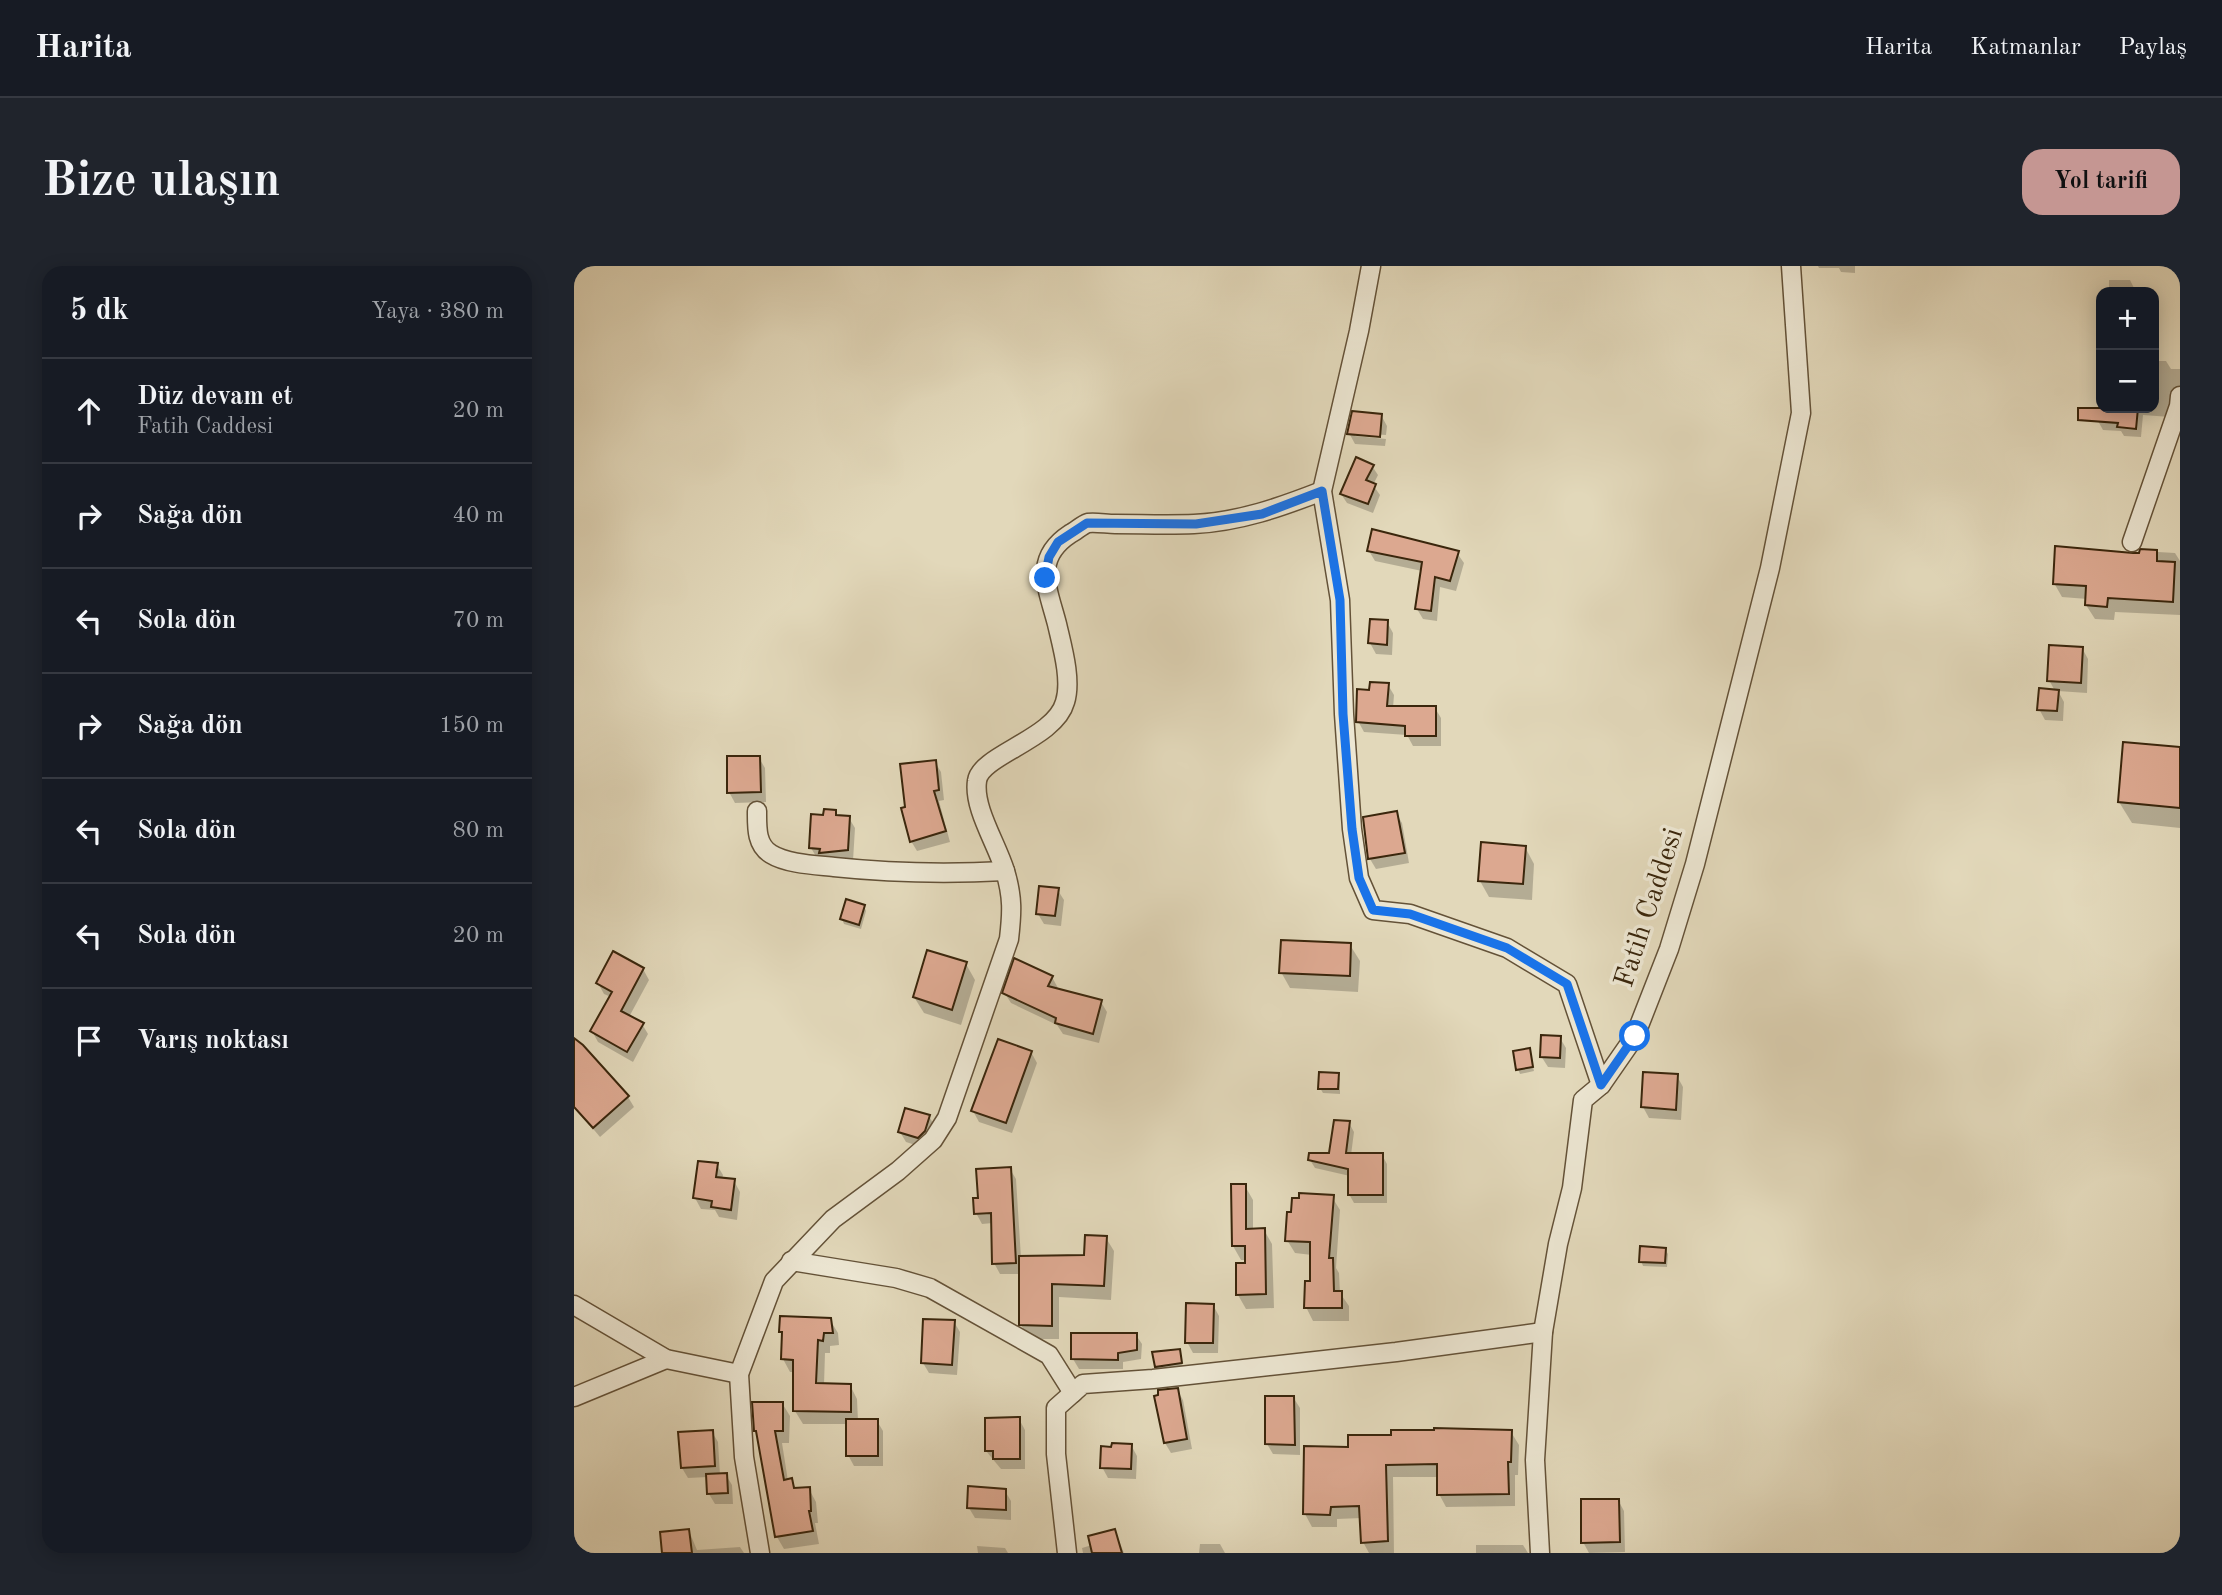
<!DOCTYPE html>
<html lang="tr">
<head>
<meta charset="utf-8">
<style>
  body { margin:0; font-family:"Old Standard TT",serif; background:#20242c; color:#f1f3f6 }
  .controls { position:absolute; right:21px; top:21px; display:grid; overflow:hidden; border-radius:14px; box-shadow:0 4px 18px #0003 }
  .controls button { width:63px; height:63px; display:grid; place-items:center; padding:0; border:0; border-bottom:2px solid #363941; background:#171b24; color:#f1f3f6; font:35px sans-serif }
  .stop { position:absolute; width:21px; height:21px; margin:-16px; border:5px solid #1a73e8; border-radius:50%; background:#fff }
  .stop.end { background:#1a73e8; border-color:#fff; box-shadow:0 2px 7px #0008 }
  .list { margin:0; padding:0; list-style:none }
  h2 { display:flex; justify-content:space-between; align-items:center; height:91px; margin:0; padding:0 28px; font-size:30px }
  h2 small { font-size:23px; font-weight:400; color:#9ea1a6 }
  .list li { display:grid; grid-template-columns:46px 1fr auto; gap:21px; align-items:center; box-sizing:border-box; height:105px; padding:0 28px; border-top:2px solid #363941 }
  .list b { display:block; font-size:26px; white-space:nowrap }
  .list p { margin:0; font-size:23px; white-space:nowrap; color:#9ea1a6 }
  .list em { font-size:23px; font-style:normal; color:#9ea1a6 }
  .icon { flex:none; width:38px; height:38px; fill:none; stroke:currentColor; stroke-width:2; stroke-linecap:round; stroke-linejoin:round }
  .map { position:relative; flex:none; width:1606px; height:1287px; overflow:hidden; border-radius:21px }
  header { display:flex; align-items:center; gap:42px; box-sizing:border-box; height:98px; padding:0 35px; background:#171b24; border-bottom:2px solid #363941 }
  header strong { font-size:33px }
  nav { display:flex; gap:38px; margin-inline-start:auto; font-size:24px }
  .intro { display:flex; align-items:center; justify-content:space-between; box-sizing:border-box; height:168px; padding:0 42px }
  h1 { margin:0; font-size:49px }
  .button { padding:18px 32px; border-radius:21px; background:#c59692; color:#111; font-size:24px; font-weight:700 }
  main { display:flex; gap:42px; padding:0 42px }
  aside { flex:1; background:#171b24; border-radius:21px; box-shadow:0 4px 18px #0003 }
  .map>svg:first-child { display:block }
  .shadow { fill:#0003 }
  .building { fill:#dca890; stroke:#3a260c; stroke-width:2 }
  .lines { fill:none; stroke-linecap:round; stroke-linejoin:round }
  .minor-casing { stroke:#645238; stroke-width:21 }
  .minor { stroke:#ece6d2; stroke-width:18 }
  .route { stroke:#1a73e8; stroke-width:9 }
  .labels { text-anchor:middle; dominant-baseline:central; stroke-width:7; stroke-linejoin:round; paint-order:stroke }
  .street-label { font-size:28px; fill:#3a260c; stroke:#ece6d2 }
</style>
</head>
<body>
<header>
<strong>Harita</strong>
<nav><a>Harita</a><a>Katmanlar</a><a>Paylaş</a></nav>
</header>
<div class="intro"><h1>Bize ulaşın</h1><a class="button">Yol tarifi</a></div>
<main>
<aside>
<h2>5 dk<small>Yaya · 380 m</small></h2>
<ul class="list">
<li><svg class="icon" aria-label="ahead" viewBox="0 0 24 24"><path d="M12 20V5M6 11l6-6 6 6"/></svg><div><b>Düz devam et</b><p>Fatih Caddesi</p></div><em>20 m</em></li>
<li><svg class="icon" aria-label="right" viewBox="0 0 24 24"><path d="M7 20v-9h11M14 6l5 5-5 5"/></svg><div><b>Sağa dön</b></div><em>40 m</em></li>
<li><svg class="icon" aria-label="left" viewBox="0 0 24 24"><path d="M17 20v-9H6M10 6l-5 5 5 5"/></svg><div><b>Sola dön</b></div><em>70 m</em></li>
<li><svg class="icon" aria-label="right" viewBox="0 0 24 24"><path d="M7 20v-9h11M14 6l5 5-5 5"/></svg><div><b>Sağa dön</b></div><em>150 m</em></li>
<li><svg class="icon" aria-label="left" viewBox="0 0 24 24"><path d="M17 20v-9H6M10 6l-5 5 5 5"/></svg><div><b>Sola dön</b></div><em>80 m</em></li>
<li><svg class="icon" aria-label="left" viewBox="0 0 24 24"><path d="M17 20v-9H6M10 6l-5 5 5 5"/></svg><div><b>Sola dön</b></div><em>20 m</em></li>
<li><svg class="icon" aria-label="arrive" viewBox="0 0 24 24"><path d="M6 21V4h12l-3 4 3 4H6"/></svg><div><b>Varış noktası</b></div></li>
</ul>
</aside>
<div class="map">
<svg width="1606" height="1287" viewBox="0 0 1606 1287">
  <rect width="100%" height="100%" fill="#e2d8ba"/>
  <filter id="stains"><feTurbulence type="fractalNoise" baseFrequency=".00286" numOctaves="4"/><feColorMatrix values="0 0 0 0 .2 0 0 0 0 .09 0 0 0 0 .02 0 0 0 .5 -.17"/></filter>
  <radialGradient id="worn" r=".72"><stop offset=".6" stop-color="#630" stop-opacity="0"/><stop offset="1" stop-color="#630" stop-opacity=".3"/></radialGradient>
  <!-- shadow -->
  <g class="shadow">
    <path d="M1244,0H1281V7L1267,6L1265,2H1245Z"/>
    <path d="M1535,14H1556L1562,26H1535Z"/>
    <path d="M1580,95H1592L1597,103H1606V128L1597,130L1596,151L1569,149L1567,171L1550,170L1547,165L1529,164L1524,155L1527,109V142H1580Z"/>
    <path d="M807,149L813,160L812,169L781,167V170L812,173L811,180L781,178L775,167Z"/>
    <path d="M798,200L804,209L799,219L806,229L799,247L773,237L767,228Z"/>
    <path d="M795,285L883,287L890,297L882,325L866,321L863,355L849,353L843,343L848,305L801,295Z"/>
    <path d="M1568,285L1601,287L1606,295V349L1541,346L1540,354L1521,353L1512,339L1513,333L1488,331L1480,317L1566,288Z"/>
    <path d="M813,356L819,367L818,389L802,388L796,377Z"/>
    <path d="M1508,382L1514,393L1513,427L1484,425L1490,436L1489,455L1471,454L1465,443L1481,425L1475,414Z"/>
    <path d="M814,419L820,429L819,442H861L867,452V480H839L833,469L790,466L784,455L797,426Z"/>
    <path d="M1550,478L1606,483V562L1558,557L1545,536Z"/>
    <path d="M185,492L191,502L192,536L161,537L155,526Z"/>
    <path d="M361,496L367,506L370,534L365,535L376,576L343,585L337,575L333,543Z"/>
    <path d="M261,545L264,551L275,552L281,562L279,595L243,592L237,582L251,551Z"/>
    <path d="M822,547L828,557L835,597L802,603L796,593L791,553Z"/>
    <path d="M951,581L960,598L958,634L915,631L906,615Z"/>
    <path d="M483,623L490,634L487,660L470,658L464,648Z"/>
    <path d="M290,640L292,645L287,663L270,658L268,653Z"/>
    <path d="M776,679L786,695L784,726L716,722L707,706Z"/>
    <path d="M392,698L401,714L387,759L350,747L340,731Z"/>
    <path d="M69,703L75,714L55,751L68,758L74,768L59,796L24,776L18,765L37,731L30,728L24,717Z"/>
    <path d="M478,711L484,722L483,724L527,736L533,746L525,777L489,768L483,759L437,737L430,726Z"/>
    <path d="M986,772L992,782L991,802L974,801L967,790Z"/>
    <path d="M0,775L54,831L60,841L26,871L0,840Z"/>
    <path d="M955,784L960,805L946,808L944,803Z"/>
    <path d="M457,786L463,797L438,867L405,856L399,845Z"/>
    <path d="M764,809L766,813V828L749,827L746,822Z"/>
    <path d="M1103,810L1109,821L1107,854L1075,852L1069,841Z"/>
    <path d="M355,850L361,861L351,882L332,876L326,866Z"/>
    <path d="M775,857L780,866L777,889H808L813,898V937H780L775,928L776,910L741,902L736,894L756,889Z"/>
    <path d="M143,899L149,909L148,914L160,915L166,926L163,954L145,951L141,944L127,943L121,932Z"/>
    <path d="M436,903L442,913L447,992L512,991L532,972L540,985L537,1034L485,1031V1073H455L447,1059V1008H426L420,997L419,957L408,958L402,947L406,933Z"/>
    <path d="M671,920L679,934V964H690L698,978L700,1042L672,1043L664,1029L673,994H667L659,980Z"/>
    <path d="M758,931L766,944L762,1002L765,1007L766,1027L775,1040V1055H739L732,1041L738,1017V989L721,987L713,974Z"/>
    <path d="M1091,983L1094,988L1093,1001L1069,1000L1067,995Z"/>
    <path d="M639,1039L645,1050L644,1087H619L613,1076Z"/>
    <path d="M256,1054L264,1067L265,1079L256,1080V1087H251L250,1119H276L283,1133L284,1155H303L309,1165V1200H280L274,1189V1158H229L221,1145V1106H216L209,1093L210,1071L207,1066Z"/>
    <path d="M380,1056L386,1066L383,1109L355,1107L349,1097Z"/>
    <path d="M562,1069L568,1078L567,1093L549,1096V1103H505L499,1093Z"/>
    <path d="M605,1084L609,1102L585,1105L582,1101Z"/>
    <path d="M603,1124L609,1134L618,1183L597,1187L591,1177Z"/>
    <path d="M719,1131L726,1142V1189L699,1188L693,1178Z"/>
    <path d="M208,1137L216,1150L215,1177H208L214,1215L217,1214L223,1224L235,1223L242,1236L244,1257H241L245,1278L210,1283L203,1271L185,1170L182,1164Z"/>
    <path d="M445,1153L451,1164V1203H427L412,1185Z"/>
    <path d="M138,1166L144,1176L146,1209H152L158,1219L159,1238H141L135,1228L134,1211L114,1212L108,1202Z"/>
    <path d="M937,1166L945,1179L944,1209H941V1240L872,1241L865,1228L864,1211H819L820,1287H795L789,1276L788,1252L763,1253V1261H738L731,1248L776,1183Z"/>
    <path d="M557,1179L563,1190L562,1213L534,1212L528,1201Z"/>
    <path d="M431,1225L437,1235V1254L401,1252L395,1242Z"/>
    <path d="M1044,1234L1050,1245L1051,1286L1015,1287L1009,1276Z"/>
    <path d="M115,1265L123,1284L166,1281L170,1287H90Z"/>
    <path d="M541,1265L550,1287H509L508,1282L518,1279Z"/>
    <path d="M626,1278H646L651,1287H625Z"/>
    <path d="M902,1279H949L954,1287H902Z"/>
    <path d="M403,1280L431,1282L434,1287H404Z"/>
  </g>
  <!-- building -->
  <g class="building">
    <path d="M1504,142H1564L1562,163L1543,161L1544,157L1504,154Z"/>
    <path d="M778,145L808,148L806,171L773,168Z"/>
    <path d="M782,191L800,199L792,214L802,218L794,238L766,228Z"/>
    <path d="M798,263L885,285L876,315L861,311L857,345L841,343L848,296L793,285Z"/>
    <path d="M1481,280L1559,287H1565L1566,283L1583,284V295L1601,296L1599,336L1534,332L1533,341L1511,339L1512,320L1479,318Z"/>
    <path d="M796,353L814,354L813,379L794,377Z"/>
    <path d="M1475,379L1509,381L1507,417L1473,415Z"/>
    <path d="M796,416L815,417L813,440H862V470H831V460L782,456L783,423L795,424Z"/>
    <path d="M1465,422L1485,424L1483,445L1463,444Z"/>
    <path d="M1549,476L1606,481V542L1544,536Z"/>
    <path d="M153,490H186L187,526L153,527Z"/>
    <path d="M362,494L365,524L360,525L372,565L336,576L327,542L331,541L326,498Z"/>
    <path d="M250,543L262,544V549L276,550L274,584L245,587L246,583L235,582L237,548L249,549Z"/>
    <path d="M823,545L831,587L794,593L789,551Z"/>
    <path d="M907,576L952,580L949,618L904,615Z"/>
    <path d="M465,620L485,622L481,650L462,648Z"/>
    <path d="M272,633L291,639L285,659L266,653Z"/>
    <path d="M707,674L777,677L776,710L705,707Z"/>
    <path d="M353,684L393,696L378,744L339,731Z"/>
    <path d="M39,685L70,702L47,745L70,757L53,786L16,765L38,726L22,717Z"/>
    <path d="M440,692L479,710L474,720L528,734L519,768L481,757L482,752L428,727Z"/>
    <path d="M967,769L987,770L986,792L966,791Z"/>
    <path d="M0,772L9,779L55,830L19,862L0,841Z"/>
    <path d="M424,773L458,785L432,857L397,845Z"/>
    <path d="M956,782L959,801L942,804L939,785Z"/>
    <path d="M745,806L765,807L764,823H744Z"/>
    <path d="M1069,806L1104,808L1102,844L1067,841Z"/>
    <path d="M331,842L356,849L351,865L344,872L324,866Z"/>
    <path d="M760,854L776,855L772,887H809V929H774V903L734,894L735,887H755Z"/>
    <path d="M124,895L144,897L142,911L161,913L157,944L137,941L138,935L119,932Z"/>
    <path d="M437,901L442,997L418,998L417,947L400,948L399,932H404L402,903Z"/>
    <path d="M657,918H672V963L691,962L692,1028L662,1029V997H671V980H658Z"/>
    <path d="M725,927L760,929L755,992H759L760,1025H768V1042H730L731,1015H736V976L711,975L713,946H717L718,932H725Z"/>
    <path d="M511,969L533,970L530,1020L478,1018V1060L445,1059V990L510,989Z"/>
    <path d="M1066,980L1092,982L1091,997L1065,996Z"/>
    <path d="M612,1037L640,1038L639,1077H611Z"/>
    <path d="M206,1050L257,1052L259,1067H250L249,1075L244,1074L242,1117L277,1118V1146L219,1145V1094L207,1093L208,1066H205Z"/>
    <path d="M349,1053L381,1054L378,1099L347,1097Z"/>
    <path d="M497,1067H563V1084L544,1087V1094L497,1093Z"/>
    <path d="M606,1083L608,1097L581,1101L578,1086Z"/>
    <path d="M604,1122L613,1173L590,1177L580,1130L584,1129V1124Z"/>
    <path d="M691,1130H720L721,1179L691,1178Z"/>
    <path d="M178,1136H209V1165H201L210,1214L218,1212L220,1222L236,1221L237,1245H235L239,1265L201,1271L182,1165H180Z"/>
    <path d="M446,1151V1193H419V1185H411V1152Z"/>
    <rect x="272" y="1153" width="32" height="37"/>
    <path d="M860,1162L938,1164L937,1196H934L935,1228L863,1229V1198L812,1199L814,1275L787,1277L785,1240L757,1241L756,1249L729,1248L730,1180L774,1181V1169H817V1164H860Z"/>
    <path d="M139,1164L141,1200L107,1202L104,1166Z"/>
    <path d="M538,1177L558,1178L557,1203L526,1202L527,1180L537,1181Z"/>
    <path d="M153,1207L154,1227L133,1228L132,1208Z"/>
    <path d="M394,1220L432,1223V1244L393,1242Z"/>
    <path d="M1007,1233H1045L1046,1276L1007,1277Z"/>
    <path d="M115,1263L118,1287H88L86,1266Z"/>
    <path d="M541,1263L548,1287H518L514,1270Z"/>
  </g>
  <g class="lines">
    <defs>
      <g id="minor">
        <path d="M797,0L785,65L748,225L766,334L770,448L778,563L785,612L799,644L836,648L933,682L993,718L1027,819"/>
        <path d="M1558,276L1605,140L1606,130"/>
        <path d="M183,545C183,561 182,579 197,588C213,598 242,599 260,601C317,607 374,608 431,605"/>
        <path d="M217,995L322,1012L356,1022L475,1089L499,1127"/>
        <path d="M0,1039L92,1093L165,1108"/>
        <path d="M0,1131L92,1093"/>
        <path d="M186,1287L170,1191L165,1108L200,1015L259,953L324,905L359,874L373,852L435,673C438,647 439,631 431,605C423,578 399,542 403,515C406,489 481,473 491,436C498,414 488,380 483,358C474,323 458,293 496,268C502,265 508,259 514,257C522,256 533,258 541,258C567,258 594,259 620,258C665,256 707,241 748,225"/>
        <path d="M493,1287L482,1188V1142L509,1118L579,1113L822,1086L969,1066"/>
        <path d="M966,1287L961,1194L969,1066L984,978L998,922L1009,834L1027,819L1061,770L1095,683L1121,598L1196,302L1227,147L1217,0"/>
      </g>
    </defs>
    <!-- minor casing -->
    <use href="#minor" class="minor-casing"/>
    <!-- minor -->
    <use href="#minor" class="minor"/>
  </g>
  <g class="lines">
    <!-- route -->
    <path class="route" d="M471,312L475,291L484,276L513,257L622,258L688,248L748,225L766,334L769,448L778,563L785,612L799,644L836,648L933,682L993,718L1027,819L1061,770"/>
  </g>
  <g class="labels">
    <!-- street labels -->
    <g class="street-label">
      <text transform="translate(1076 642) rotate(-72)">Fatih Caddesi</text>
    </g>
  </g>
  <rect width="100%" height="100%" filter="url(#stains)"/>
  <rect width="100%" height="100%" fill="url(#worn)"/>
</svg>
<div class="controls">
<button>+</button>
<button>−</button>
</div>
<div class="stop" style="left:1061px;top:770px"></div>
<div class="stop end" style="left:471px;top:312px"></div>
</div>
</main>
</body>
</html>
